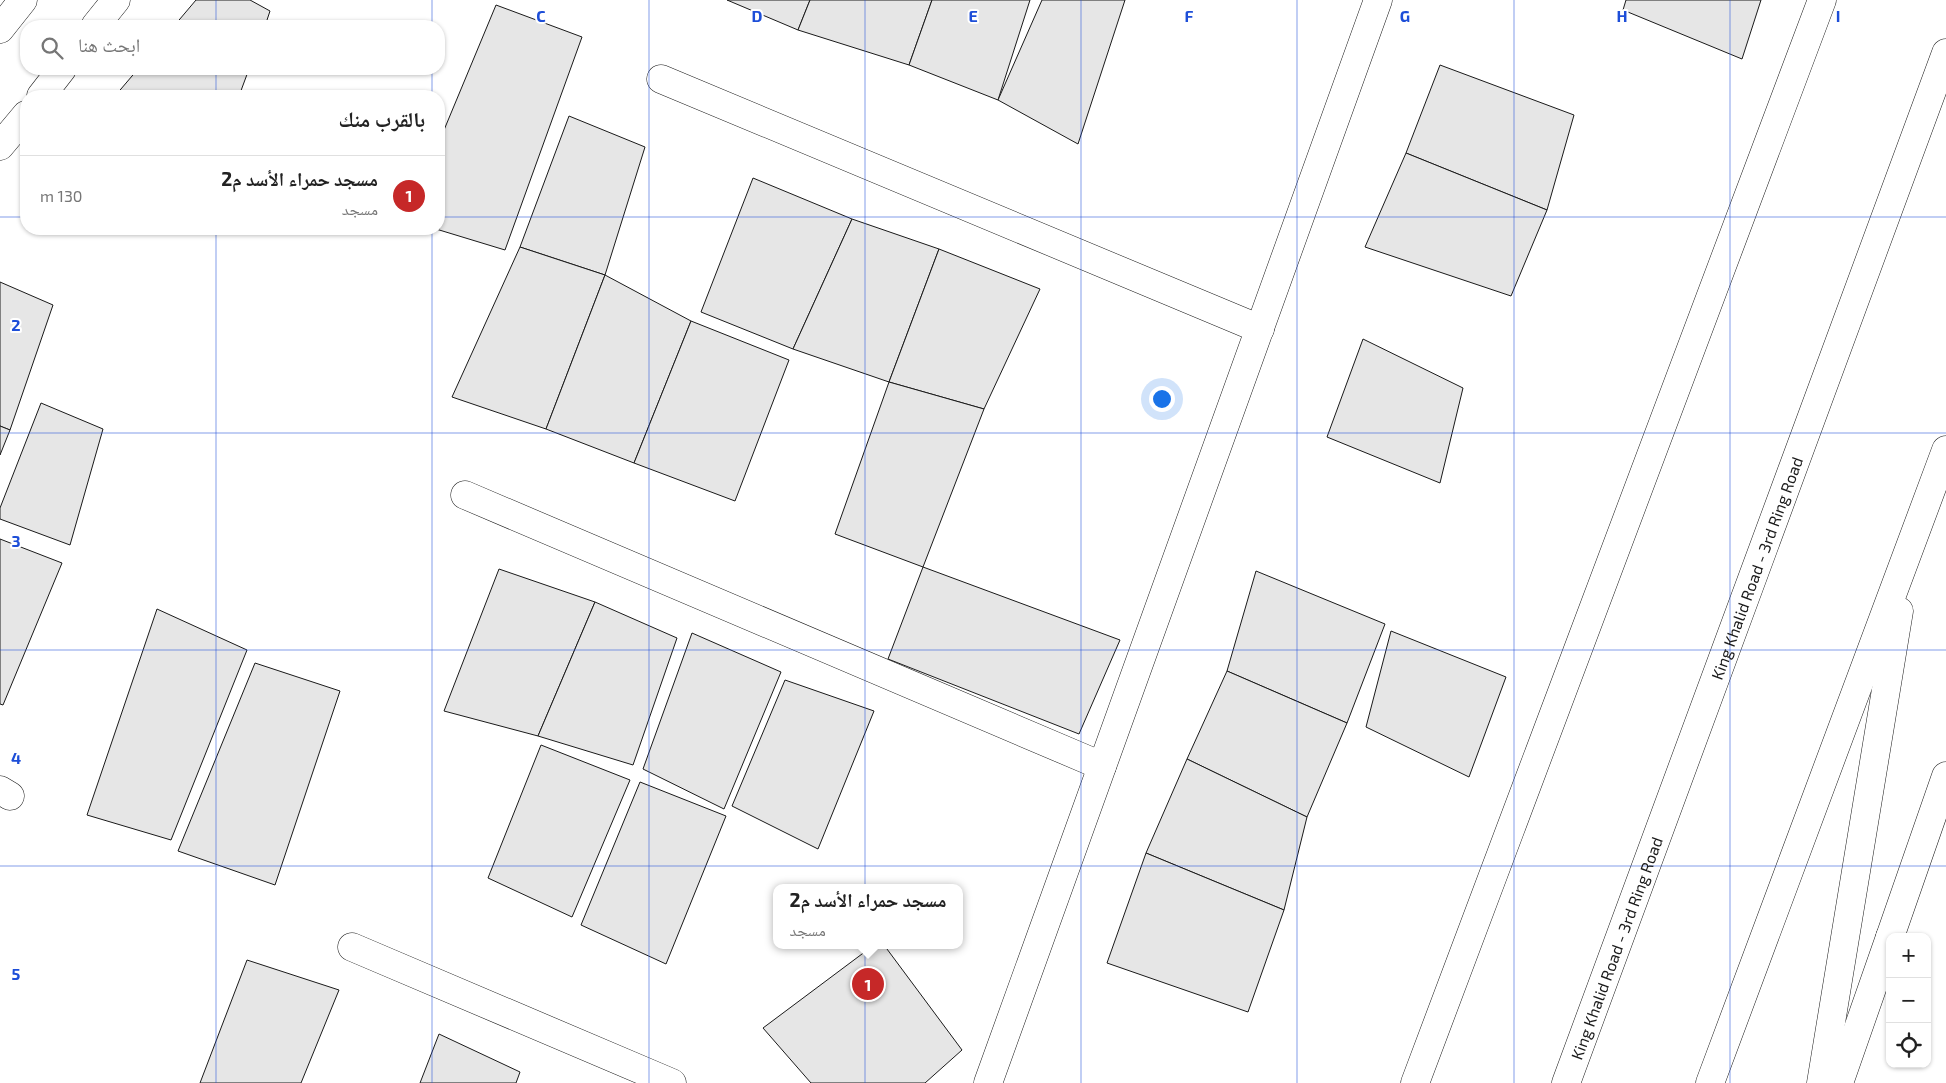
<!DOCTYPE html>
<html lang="ar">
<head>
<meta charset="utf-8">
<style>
  body { margin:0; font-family:"Exo 2","Noto Naskh Arabic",sans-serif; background:#f2f2f2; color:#222; direction:rtl }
  .controls { position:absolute; right:15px; bottom:15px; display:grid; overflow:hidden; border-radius:10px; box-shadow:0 1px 4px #0004 }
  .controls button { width:45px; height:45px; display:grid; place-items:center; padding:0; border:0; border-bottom:1px solid #e0e0e0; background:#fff; color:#222; font:25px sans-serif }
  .you { position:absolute; left:1161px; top:398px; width:18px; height:18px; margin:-12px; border:4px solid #fff; border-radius:50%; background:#1a73e8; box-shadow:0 0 0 8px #1a73e833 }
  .badge { display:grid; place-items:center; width:32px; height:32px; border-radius:50%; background:#c62828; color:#fff; font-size:16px; font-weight:700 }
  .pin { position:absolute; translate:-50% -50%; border:2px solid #fff; box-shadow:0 1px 5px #0006 }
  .popup { position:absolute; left:773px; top:884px; width:190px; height:65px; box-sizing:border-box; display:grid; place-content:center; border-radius:10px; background:#fff; filter:drop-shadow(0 1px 4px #0005); font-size:16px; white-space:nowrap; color:#767676 }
  .popup b { font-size:19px; color:#222 }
  .popup::after { content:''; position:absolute; left:50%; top:100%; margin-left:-10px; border:10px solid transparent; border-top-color:#fff }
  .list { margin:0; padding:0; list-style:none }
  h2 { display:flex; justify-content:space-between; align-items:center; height:65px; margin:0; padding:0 20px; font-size:21px }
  h2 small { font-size:16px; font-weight:400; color:#767676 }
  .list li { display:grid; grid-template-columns:32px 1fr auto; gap:15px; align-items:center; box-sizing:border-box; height:80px; padding:0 20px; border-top:1px solid #e0e0e0 }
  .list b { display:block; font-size:19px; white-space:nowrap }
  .list p { margin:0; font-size:16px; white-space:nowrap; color:#767676 }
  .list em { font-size:16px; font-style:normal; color:#767676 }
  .icon { flex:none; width:28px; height:28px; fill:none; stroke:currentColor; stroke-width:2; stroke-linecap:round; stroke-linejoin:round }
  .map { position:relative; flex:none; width:1946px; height:1083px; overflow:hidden; direction:ltr }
  .search { position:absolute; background:#fff; box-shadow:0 1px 4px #0004; left:20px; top:20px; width:425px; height:55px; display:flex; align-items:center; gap:12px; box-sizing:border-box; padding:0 18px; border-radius:20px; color:#767676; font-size:19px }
  .panel { position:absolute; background:#fff; box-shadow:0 1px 4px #0004; left:20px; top:90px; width:425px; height:145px; border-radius:20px; direction:rtl }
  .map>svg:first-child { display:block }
  .building { fill:#e6e6e6; stroke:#1a1a1a }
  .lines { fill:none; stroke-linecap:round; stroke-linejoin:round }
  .minor-casing { stroke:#1a1a1a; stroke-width:29 }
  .tertiary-casing { stroke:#1a1a1a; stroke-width:29 }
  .motorway-casing { stroke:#1a1a1a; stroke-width:29 }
  .minor { stroke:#fff; stroke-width:28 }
  .tertiary { stroke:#fff; stroke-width:28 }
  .motorway { stroke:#fff; stroke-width:28 }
  .grid { fill:none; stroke:#1d4ed8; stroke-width:1; stroke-opacity:0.55 }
  .labels { text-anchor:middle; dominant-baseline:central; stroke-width:4; stroke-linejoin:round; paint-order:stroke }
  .street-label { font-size:16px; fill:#1a1a1a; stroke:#fff }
  .grid-label { font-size:16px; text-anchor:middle; font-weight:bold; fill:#1d4ed8; stroke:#fff; stroke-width:4; stroke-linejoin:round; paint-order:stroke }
</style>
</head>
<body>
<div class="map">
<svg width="1946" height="1083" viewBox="0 0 1946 1083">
  <rect width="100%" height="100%" fill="#fff"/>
  <!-- building -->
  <g class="building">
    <path d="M196,0H250L270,11L265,26H174Z"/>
    <path d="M727,0H810L798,30Z"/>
    <path d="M810,0H932L909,65L798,30Z"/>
    <path d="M932,0H1030L998,100L909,65Z"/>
    <path d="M1042,0H1125L1078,144L998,100Z"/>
    <path d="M1626,0H1761L1742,59L1623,10Z"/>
    <path d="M496,5L582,37L505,250L436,229H439V142Z"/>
    <path d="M1440,65L1574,115L1547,210L1406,153Z"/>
    <path d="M138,69H249L239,96H115Z"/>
    <path d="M569,116L645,147L605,275L520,247Z"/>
    <path d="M1406,153L1547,210L1511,296L1365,247Z"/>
    <path d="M753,178L852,219L793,349L701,312Z"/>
    <path d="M852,219L939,249L889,382L793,349Z"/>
    <path d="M520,247L605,275L546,429L452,397Z"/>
    <path d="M939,249L1040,289L984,409L889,382Z"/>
    <path d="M605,275L691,321L634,463L546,429Z"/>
    <path d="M0,282L53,305L10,430L0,426Z"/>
    <path d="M691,321L789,360L735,501L634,463Z"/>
    <path d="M1363,339L1463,388L1440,483L1327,437Z"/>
    <path d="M889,382L984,409L923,567L835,534Z"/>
    <path d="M41,403L103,429L70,545L0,519V508Z"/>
    <path d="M0,426L10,430L0,455Z"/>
    <path d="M0,539L62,563L3,705L0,704Z"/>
    <path d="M923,567L1120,640L1079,734L888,659Z"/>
    <path d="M499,569L595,602L538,736L444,711Z"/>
    <path d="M1256,571L1385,624L1347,723L1227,671Z"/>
    <path d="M595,602L677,638L633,765L538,736Z"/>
    <path d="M157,609L247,650L171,840L87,815Z"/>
    <path d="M1391,631L1506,677L1469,777L1366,727Z"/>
    <path d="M692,633L781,672L724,809L643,769Z"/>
    <path d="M255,663L340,691L275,885L178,851Z"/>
    <path d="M1227,671L1347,723L1307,817L1187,759Z"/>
    <path d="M785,680L874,711L818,849L732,806Z"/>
    <path d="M541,745L630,780L572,917L488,878Z"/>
    <path d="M1187,759L1307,817L1284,910L1146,853Z"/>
    <path d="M640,782L726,816L666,964L581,925Z"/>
    <path d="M1146,853L1284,910L1248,1012L1107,963Z"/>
    <path d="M874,945H884L962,1050L925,1083H811L763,1028Z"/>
    <path d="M247,960L339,990L301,1083H200Z"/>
    <path d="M439,1034L520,1072L516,1083H420Z"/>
  </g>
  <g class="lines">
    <defs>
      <g id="minor">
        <path d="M95,26L116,0"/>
        <path d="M0,29L23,0"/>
        <path d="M661,79L1260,329"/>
        <path d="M41,96L62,69"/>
        <path d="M0,146L26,115"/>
        <path d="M465,495L1102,766"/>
        <path d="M0,790L10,796"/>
        <path d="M352,947L672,1083"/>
        <path d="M988,1083L1378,0"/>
      </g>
      <g id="tertiary">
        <path d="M1890,937L1946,776"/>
        <path d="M1415,1083L1822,0"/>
        <path d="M1839,1083L1890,937"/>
      </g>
      <g id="motorway">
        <path id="s1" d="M1566,1083L1946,53"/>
        <path d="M1710,1083L1946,450"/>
        <path d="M1821,1083L1899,611"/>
      </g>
    </defs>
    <!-- minor casing -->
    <use href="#minor" class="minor-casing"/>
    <!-- tertiary casing -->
    <use href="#tertiary" class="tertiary-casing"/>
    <!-- motorway casing -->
    <use href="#motorway" class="motorway-casing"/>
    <!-- minor -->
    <use href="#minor" class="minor"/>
    <!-- tertiary -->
    <use href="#tertiary" class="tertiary"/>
    <!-- motorway -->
    <use href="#motorway" class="motorway"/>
  </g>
  <!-- grid -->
  <path class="grid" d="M216,0V26M432,0V26M649,0V1083M865,0V1083M1081,0V1083M1297,0V1083M1514,0V1083M1730,0V1083M216,69V96M432,69V96M0,217H26M439,217H1946M216,229V1083M432,229V1083M0,433H1946M0,650H1946M0,866H1946"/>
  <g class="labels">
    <!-- street labels -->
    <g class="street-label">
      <text stroke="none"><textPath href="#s1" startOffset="549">King Khalid Road - 3rd Ring Road</textPath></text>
      <text stroke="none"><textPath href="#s1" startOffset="144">King Khalid Road - 3rd Ring Road</textPath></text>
    </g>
  </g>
  <g class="grid-label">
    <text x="541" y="22">C</text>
    <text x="757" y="22">D</text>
    <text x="973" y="22">E</text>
    <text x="1189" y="22">F</text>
    <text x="1405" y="22">G</text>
    <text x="1622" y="22">H</text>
    <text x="1838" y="22">I</text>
    <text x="16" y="331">2</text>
    <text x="16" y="547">3</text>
    <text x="16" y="764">4</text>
    <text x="16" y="980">5</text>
  </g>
</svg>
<div class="controls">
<button>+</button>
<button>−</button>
<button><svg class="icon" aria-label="locate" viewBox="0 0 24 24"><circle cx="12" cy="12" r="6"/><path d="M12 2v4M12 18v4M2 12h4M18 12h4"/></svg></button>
</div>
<div class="you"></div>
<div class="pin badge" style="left:868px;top:984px">1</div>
<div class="popup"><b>مسجد حمراء الأسد م2</b>مسجد</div>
<div class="search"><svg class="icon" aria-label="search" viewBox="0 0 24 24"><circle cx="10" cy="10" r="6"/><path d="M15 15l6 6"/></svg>ابحث هنا</div>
<section class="panel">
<h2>بالقرب منك<small></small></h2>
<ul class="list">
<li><span class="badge">1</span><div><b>مسجد حمراء الأسد م2</b><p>مسجد</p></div><em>130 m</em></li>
</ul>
</section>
</div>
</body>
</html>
